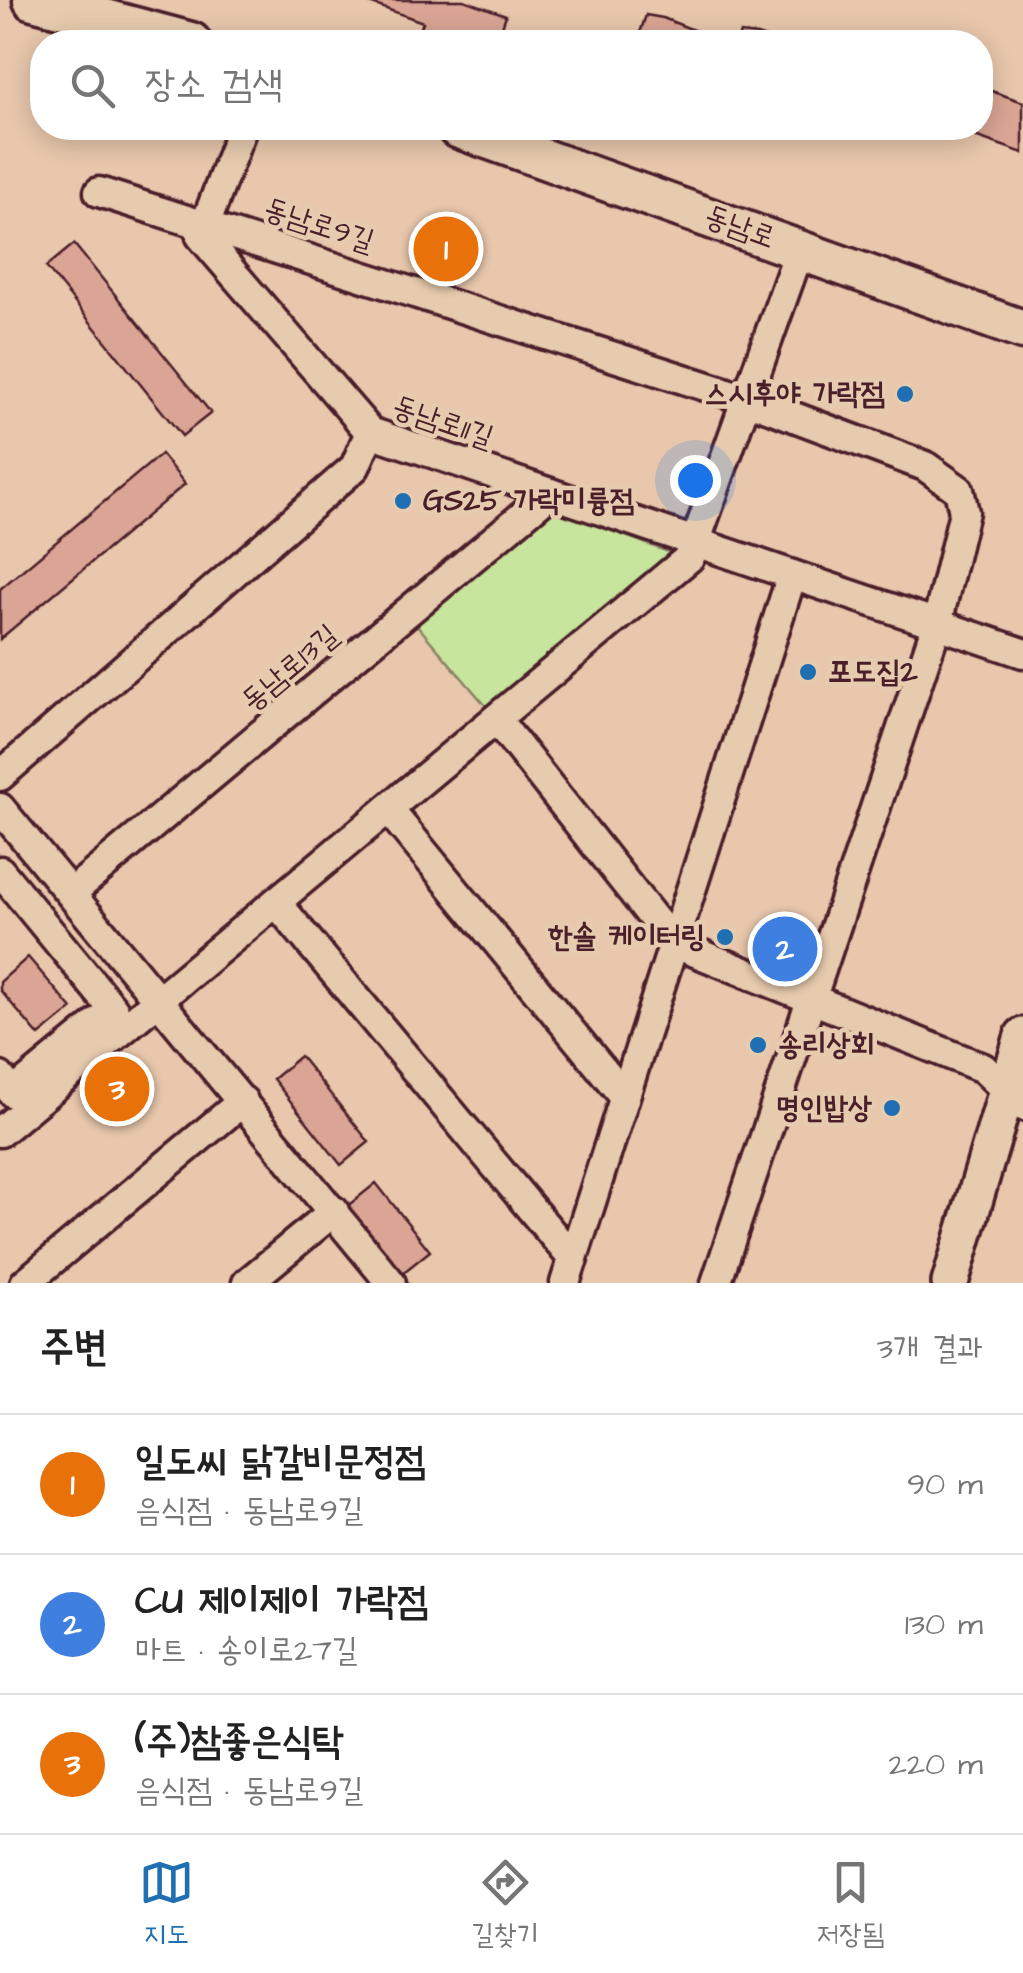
<!DOCTYPE html>
<html lang="ko">
<head>
<meta charset="utf-8">
<style>
  body { margin:0; font-family:"Architects Daughter","Poor Story",sans-serif; background:#f6f6f6; color:#222 }
  .you { position:absolute; left:695px; top:480px; width:35px; height:35px; margin:-25px; border:8px solid #fff; border-radius:50%; background:#1a73e8; box-shadow:0 0 0 15px #1a73e833 }
  .badge { display:grid; place-items:center; width:65px; height:65px; border-radius:50%; background:#1f6fb2; color:#fff; font-size:32px; font-weight:700 }
  .pin { position:absolute; translate:-50% -50%; border:5px solid #fff; box-shadow:0 2px 10px #0006 }
  .list { margin:0; padding:0; list-style:none }
  h2 { display:flex; justify-content:space-between; align-items:center; height:130px; margin:0; padding:0 40px; font-size:42px }
  h2 small { font-size:32px; font-weight:400; color:#767676 }
  .list li { display:grid; grid-template-columns:65px 1fr auto; gap:30px; align-items:center; box-sizing:border-box; height:140px; padding:0 40px; border-top:2px solid #e0e0e0 }
  .list b { display:block; font-size:38px; white-space:nowrap }
  .list p { margin:0; font-size:32px; white-space:nowrap; color:#767676 }
  .list em { font-size:32px; font-style:normal; color:#767676 }
  .icon { flex:none; width:55px; height:55px; fill:none; stroke:currentColor; stroke-width:2; stroke-linecap:round; stroke-linejoin:round }
  .map { position:relative; flex:none; width:1023px; height:1283px; overflow:hidden }
  .search { position:absolute; background:#fff; box-shadow:0 5px 25px #0003; left:30px; right:30px; top:30px; height:110px; display:flex; align-items:center; gap:25px; box-sizing:border-box; padding:0 35px; border-radius:40px; color:#767676; font-size:38px }
  .sheet { height:550px; background:#fff }
  nav { display:flex; justify-content:space-around; align-items:center; box-sizing:border-box; height:140px; border-top:2px solid #e0e0e0; background:#fff; font-size:28px; color:#767676 }
  nav a { display:grid; justify-items:center; gap:5px }
  nav .on { color:#1f6fb2 }
  .map>svg:first-child { display:block }
  .green { fill:#c7e59d; stroke:#888264; stroke-width:2.5 }
  .building { fill:#daa594; stroke:#4a1f2b; stroke-width:2.5 }
  .lines { fill:none; stroke-linecap:round; stroke-linejoin:round }
  .minor-casing { stroke:#4a1f2b; stroke-width:35 }
  .tertiary-casing { stroke:#4a1f2b; stroke-width:42 }
  .secondary-casing { stroke:#4a1f2b; stroke-width:45 }
  .minor { stroke:#e7cbae; stroke-width:28 }
  .tertiary { stroke:#e7cbae; stroke-width:35 }
  .secondary { stroke:#e7cbae; stroke-width:38 }
  .poi-dot { fill:#1f6fb2; stroke:#e7cbae; stroke-width:4 }
  .labels { text-anchor:middle; dominant-baseline:central; stroke-width:9; stroke-linejoin:round; paint-order:stroke }
  .street-label { font-size:30px; fill:#4a1f2b; stroke:#e7cbae }
  .poi-label { font-size:30px; font-weight:bold; fill:#4a1f2b; stroke:#e7cbae; text-anchor:end }
</style>
</head>
<body>
<div class="map">
<svg width="1023" height="1283" viewBox="0 0 1023 1283">
  <rect width="100%" height="100%" fill="#e8c7ac"/>
  <filter id="ink" filterUnits="userSpaceOnUse"><feTurbulence type="fractalNoise" baseFrequency=".01" numOctaves="2"/><feDisplacementMap in="SourceGraphic" scale="20" xChannelSelector="R" yChannelSelector="G"/><feConvolveMatrix kernelMatrix="1 2 1 2 8 2 1 2 1" color-interpolation-filters="sRGB"/></filter>
  <g filter="url(#ink)">
    <!-- green -->
    <path class="green" d="M549,507L671,553L486,706L416,624Z"/>
    <!-- building -->
    <g class="building">
      <path d="M361,0H464L506,15L497,42H456L420,30L423,22Z"/>
      <path d="M646,15L663,18L724,42H637Z"/>
      <path d="M740,33L757,35L778,42H737Z"/>
      <path d="M980,87L1023,102V153L952,128H980Z"/>
      <path d="M908,128H937L934,137Z"/>
      <path d="M74,244L211,413L182,436L46,267Z"/>
      <path d="M161,454L185,484L0,639V589Z"/>
      <path d="M28,957L72,1009L39,1036L0,990V982Z"/>
      <path d="M300,1056L369,1142L341,1165L273,1079Z"/>
      <path d="M376,1183L430,1251L399,1276L345,1208Z"/>
    </g>
    <g class="lines">
      <defs>
        <g id="minor">
          <path d="M242,128L201,236L370,432L1023,653"/>
          <path d="M99,192L746,399L925,466L959,490L964,512L937,624L716,1283"/>
          <path d="M496,719L673,943L983,1068L1023,1106"/>
          <path d="M0,776L355,467L370,432"/>
          <path d="M0,808L391,1283"/>
          <path d="M388,809L623,1095"/>
          <path d="M0,871L114,1010L13,1093L0,1077"/>
          <path d="M71,893L550,493"/>
          <path d="M276,902L573,1259"/>
          <path d="M0,1132L690,557L800,249"/>
          <path d="M25,1283L243,1101"/>
          <path d="M247,1283L334,1211"/>
          <path d="M565,1283L792,575"/>
        </g>
        <path id="tertiary" d="M950,1283L1023,1036"/>
        <g id="secondary">
          <path d="M33,0L191,42"/>
          <path d="M457,128L1023,330"/>
        </g>
      </defs>
      <!-- minor casing -->
      <use href="#minor" class="minor-casing"/>
      <!-- tertiary casing -->
      <use href="#tertiary" class="tertiary-casing"/>
      <!-- secondary casing -->
      <use href="#secondary" class="secondary-casing"/>
      <!-- minor -->
      <use href="#minor" class="minor"/>
      <!-- tertiary -->
      <use href="#tertiary" class="tertiary"/>
      <!-- secondary -->
      <use href="#secondary" class="secondary"/>
    </g>
  </g>
  <!-- markers -->
  <g class="poi-dot">
    <circle cx="905" cy="394" r="10"/>
    <circle cx="403" cy="501" r="10"/>
    <circle cx="808" cy="672" r="10"/>
    <circle cx="725" cy="937" r="10"/>
    <circle cx="758" cy="1045" r="10"/>
    <circle cx="892" cy="1108" r="10"/>
  </g>
  <g class="labels">
    <!-- street labels -->
    <g class="street-label">
      <text transform="translate(319 225) rotate(18)">동남로9길</text>
      <text transform="translate(740 227) rotate(20)">동남로</text>
      <text transform="translate(443 422) rotate(19)">동남로11길</text>
      <text transform="translate(290 668) rotate(-40)">동남로13길</text>
    </g>
    <!-- poi labels -->
    <g class="poi-label">
      <text x="885" y="394">스시후야 가락점</text>
      <text x="423" y="501" text-anchor="start">GS25 가락미륭점</text>
      <text x="828" y="672" text-anchor="start">포도집2</text>
      <text x="705" y="937">한솔 케이터링</text>
      <text x="778" y="1045" text-anchor="start">송리상회</text>
      <text x="872" y="1108">명인밥상</text>
    </g>
  </g>
</svg>
<div class="you"></div>
<div class="pin badge" style="left:446px;top:249px;background:#e8710a">1</div>
<div class="pin badge" style="left:785px;top:949px;background:#3f7fe0">2</div>
<div class="pin badge" style="left:117px;top:1089px;background:#e8710a">3</div>
<div class="search"><svg class="icon" aria-label="search" viewBox="0 0 24 24"><circle cx="10" cy="10" r="6"/><path d="M15 15l6 6"/></svg>장소 검색</div>
</div>
<section class="sheet">
<h2>주변<small>3개 결과</small></h2>
<ul class="list">
<li><span class="badge" style="background:#e8710a">1</span><div><b>일도씨 닭갈비문정점</b><p>음식점 · 동남로9길</p></div><em>90 m</em></li>
<li><span class="badge" style="background:#3f7fe0">2</span><div><b>CU 제이제이 가락점</b><p>마트 · 송이로27길</p></div><em>130 m</em></li>
<li><span class="badge" style="background:#e8710a">3</span><div><b>(주)참좋은식탁</b><p>음식점 · 동남로9길</p></div><em>220 m</em></li>
</ul>
</section>
<nav>
<a class="on"><svg class="icon" aria-label="map" viewBox="0 0 24 24"><path d="M3 6l6-2 6 2 6-2v14l-6 2-6-2-6 2zM9 4v14M15 6v14"/></svg>지도</a>
<a><svg class="icon" aria-label="directions" viewBox="0 0 24 24"><path d="M12 3l9 9-9 9-9-9zM9 14v-3h6M13 9l2 2-2 2"/></svg>길찾기</a>
<a><svg class="icon" aria-label="saved" viewBox="0 0 24 24"><path d="M7 4h10v16l-5-4-5 4z"/></svg>저장됨</a>
</nav>
</body>
</html>
